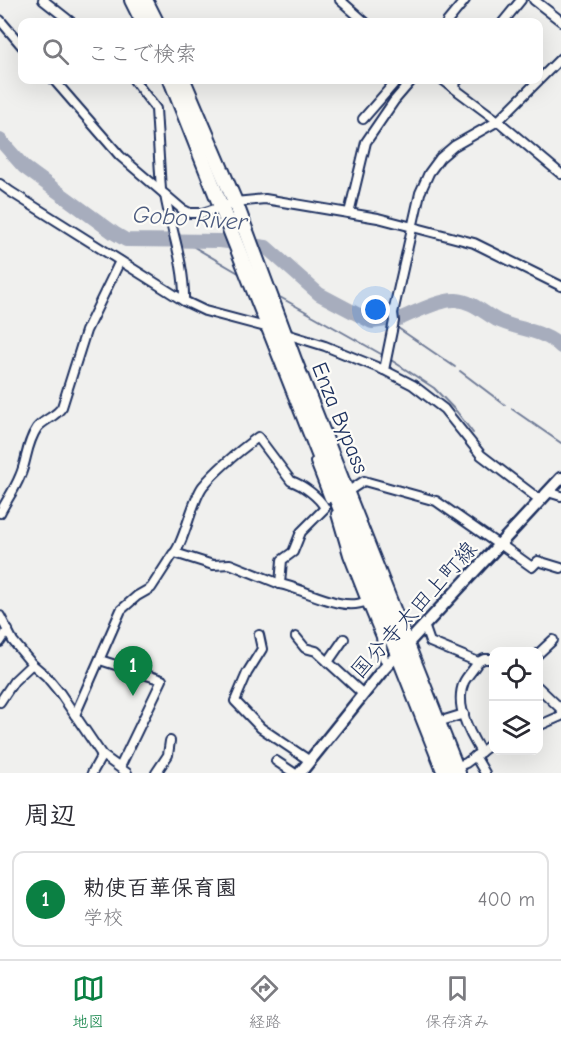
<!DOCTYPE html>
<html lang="ja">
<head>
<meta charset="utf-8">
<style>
  body { margin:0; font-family:"Comic Neue","Klee One",sans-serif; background:#f2f2f3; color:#2b2b33 }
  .controls { position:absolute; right:18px; bottom:18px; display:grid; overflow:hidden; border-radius:12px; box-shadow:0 6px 24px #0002 }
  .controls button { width:54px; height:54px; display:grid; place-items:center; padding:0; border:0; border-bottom:2px solid #e1e1e2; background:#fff; color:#2b2b33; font:30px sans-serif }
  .you { position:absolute; left:376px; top:310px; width:21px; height:21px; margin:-15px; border:4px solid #fff; border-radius:50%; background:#1a73e8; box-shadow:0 0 0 9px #1a73e833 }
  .badge { display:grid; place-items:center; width:39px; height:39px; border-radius:50%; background:#0b8043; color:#fff; font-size:20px; font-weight:700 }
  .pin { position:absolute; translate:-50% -50px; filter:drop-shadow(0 2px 3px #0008) }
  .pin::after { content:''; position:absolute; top:32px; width:21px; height:18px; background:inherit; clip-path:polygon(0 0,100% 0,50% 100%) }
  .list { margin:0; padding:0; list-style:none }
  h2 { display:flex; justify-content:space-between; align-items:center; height:78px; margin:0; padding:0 24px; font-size:26px }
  h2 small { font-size:20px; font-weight:400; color:#7c7c81 }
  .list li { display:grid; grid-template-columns:39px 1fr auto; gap:18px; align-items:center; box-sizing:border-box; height:96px; margin:0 12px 12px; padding:0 12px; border:2px solid #e1e1e2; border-radius:12px }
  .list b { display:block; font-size:22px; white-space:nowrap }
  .list p { margin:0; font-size:20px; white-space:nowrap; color:#7c7c81 }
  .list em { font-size:20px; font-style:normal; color:#7c7c81 }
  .icon { flex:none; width:33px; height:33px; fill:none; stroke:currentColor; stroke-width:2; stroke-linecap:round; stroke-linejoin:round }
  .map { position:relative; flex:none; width:561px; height:773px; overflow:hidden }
  .search { position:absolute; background:#fff; box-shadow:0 6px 24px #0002; left:18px; right:18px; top:18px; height:66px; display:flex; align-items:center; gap:15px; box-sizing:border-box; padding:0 21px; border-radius:12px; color:#7c7c81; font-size:22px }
  .sheet { height:186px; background:#fff }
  nav { display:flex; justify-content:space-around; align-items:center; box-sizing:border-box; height:84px; border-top:2px solid #e1e1e2; background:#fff; font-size:16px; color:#7c7c81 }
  nav a { display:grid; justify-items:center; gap:3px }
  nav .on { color:#0b8043 }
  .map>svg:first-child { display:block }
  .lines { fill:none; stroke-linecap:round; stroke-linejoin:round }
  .stream { stroke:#6f7b97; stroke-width:2 }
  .river { stroke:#a7adbd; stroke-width:14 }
  .minor-casing { stroke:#1b2f5e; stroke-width:12 }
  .secondary-casing { stroke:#1b2f5e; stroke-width:15 }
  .trunk-casing { stroke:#1b2f5e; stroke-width:18 }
  .minor { stroke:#fdfcf7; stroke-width:8 }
  .secondary { stroke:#fdfcf7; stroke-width:10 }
  .trunk { stroke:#fdfcf7; stroke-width:14 }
  .labels { text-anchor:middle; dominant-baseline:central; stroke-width:4.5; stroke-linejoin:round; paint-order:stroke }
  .street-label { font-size:22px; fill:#1b2f5e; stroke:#fdfcf7 }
  .water-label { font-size:24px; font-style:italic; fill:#4c5b7f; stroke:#fdfcf7 }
</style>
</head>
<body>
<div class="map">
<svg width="561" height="773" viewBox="0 0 561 773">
  <rect width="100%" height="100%" fill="#f0f0ee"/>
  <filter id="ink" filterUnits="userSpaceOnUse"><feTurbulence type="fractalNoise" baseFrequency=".0167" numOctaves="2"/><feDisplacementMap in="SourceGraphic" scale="12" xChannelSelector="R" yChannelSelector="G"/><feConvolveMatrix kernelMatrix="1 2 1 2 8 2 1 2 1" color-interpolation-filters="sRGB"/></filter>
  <g filter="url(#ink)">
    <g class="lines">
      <!-- stream -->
      <g class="stream">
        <path d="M182,240L242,275"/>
        <path d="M278,296L381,354"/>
        <path d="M395,326L455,367"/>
        <path d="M391,360L434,388L457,412L473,433"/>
        <path d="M460,371L505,405"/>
        <path d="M512,409L561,443"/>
      </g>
      <!-- river -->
      <g class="river">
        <path d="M0,140L24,167L114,233L126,240L220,241L266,247L319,294L372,322L386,320"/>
        <path d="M399,319C414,313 440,299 456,300C472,301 484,313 497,320C518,330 544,330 561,347"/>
      </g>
      <defs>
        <g id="minor">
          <path d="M43,0L71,22"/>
          <path d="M340,0L365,22"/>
          <path d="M534,0L561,21"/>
          <path d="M0,20L22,46"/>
          <path d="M447,22L465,0"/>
          <path d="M503,22L521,0"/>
          <path d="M54,80L120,156L182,209L190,213H203L235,202L265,199L378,218L474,243L561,286"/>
          <path d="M134,80L156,109L161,190"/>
          <path d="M443,80L498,121L561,174"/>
          <path d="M452,87L458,80"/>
          <path d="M363,119L397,80"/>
          <path d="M0,184L11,192L184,301L205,311L269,328"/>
          <path d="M165,195C171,230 185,265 184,301"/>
          <path d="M349,213L366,142L394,101L412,80"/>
          <path d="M283,333L325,346L384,370L413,385L444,409L481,455L540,500"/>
          <path d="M384,370L394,321L393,313L420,193L429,173L440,158L454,146L498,121L561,58"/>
          <path d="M315,462L329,498"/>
          <path d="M347,492L364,481L436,501L499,545"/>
          <path d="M548,492L561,496"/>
          <path d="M0,513C6,501 15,489 20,476C27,461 26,444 37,428C44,419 56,417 62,407L86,331L120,261"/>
          <path d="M336,514L348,555L366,601"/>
          <path d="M500,544L532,567L538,561L561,568"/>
          <path d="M175,553L213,565L230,564L280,584"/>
          <path d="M0,616L13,641L32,664L46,676L60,693L102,755L127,773"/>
          <path d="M424,625L430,642L478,662L484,659H494"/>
          <path d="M259,635L262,649L247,673L235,701L261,728L310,761"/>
          <path d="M296,637L305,648L316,651L363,694"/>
          <path d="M0,642L8,630"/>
          <path d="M538,654L553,640"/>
          <path d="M100,660L162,680L120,767"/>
          <path d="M328,662L344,639"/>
          <path d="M478,662C474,669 467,676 464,682C454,705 469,733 481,752"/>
          <path d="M538,687L561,709"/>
          <path d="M0,702L14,681L32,664"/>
          <path d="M75,715L121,610L137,596L151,588L173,554C183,547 192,500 203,486C218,468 239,451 258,437L291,481C303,485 319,497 325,508L301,532L293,552L282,560L280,584C305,589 343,613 366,601L381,637L383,656L387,665"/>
          <path d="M438,722L464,714"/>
          <path d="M538,726L561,716"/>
          <path d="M475,756L485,773"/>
          <path d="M276,761L294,773"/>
          <path d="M456,767L466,763L494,742"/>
          <path d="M92,773L102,755"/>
          <path d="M156,773L168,755L170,741"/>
        </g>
        <path id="secondary" d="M300,773L382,671L561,478"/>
        <g id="trunk">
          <path d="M132,0L143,22"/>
          <path d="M145,0L156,22"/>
          <path d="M171,80L445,773"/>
          <path d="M183,80L235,202L294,360L458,773"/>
        </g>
      </defs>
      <!-- minor casing -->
      <use href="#minor" class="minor-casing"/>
      <!-- secondary casing -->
      <use href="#secondary" class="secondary-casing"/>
      <!-- trunk casing -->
      <use href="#trunk" class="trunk-casing"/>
      <!-- minor -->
      <use href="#minor" class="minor"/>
      <!-- secondary -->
      <use href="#secondary" class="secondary"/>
      <!-- trunk -->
      <use href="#trunk" class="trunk"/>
    </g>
  </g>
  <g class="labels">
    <!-- street labels -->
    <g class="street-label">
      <text transform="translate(340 418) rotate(68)">Enza Bypass</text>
      <text transform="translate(414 610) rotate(-48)">国分寺太田上町線</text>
    </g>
    <!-- water labels -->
    <g class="water-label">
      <text transform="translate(190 218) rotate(4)">Gobo River</text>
    </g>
  </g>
</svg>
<div class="controls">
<button><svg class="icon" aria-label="locate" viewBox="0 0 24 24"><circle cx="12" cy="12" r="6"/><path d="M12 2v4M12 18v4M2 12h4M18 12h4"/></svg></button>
<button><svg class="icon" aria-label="layers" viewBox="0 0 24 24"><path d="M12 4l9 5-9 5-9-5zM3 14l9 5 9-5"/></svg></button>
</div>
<div class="you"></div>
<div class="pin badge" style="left:133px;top:696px">1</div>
<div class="search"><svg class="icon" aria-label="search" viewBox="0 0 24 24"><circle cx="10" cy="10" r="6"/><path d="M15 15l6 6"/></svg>ここで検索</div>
</div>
<section class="sheet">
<h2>周辺<small></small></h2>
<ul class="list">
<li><span class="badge">1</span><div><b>勅使百華保育園</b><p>学校</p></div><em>400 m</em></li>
</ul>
</section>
<nav>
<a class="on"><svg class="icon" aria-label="map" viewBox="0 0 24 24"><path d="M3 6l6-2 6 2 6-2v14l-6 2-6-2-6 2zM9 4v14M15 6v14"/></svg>地図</a>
<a><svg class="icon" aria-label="directions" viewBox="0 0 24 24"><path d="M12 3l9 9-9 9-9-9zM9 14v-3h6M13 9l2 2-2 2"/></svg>経路</a>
<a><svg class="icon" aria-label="saved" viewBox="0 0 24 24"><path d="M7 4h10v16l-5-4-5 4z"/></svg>保存済み</a>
</nav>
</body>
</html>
